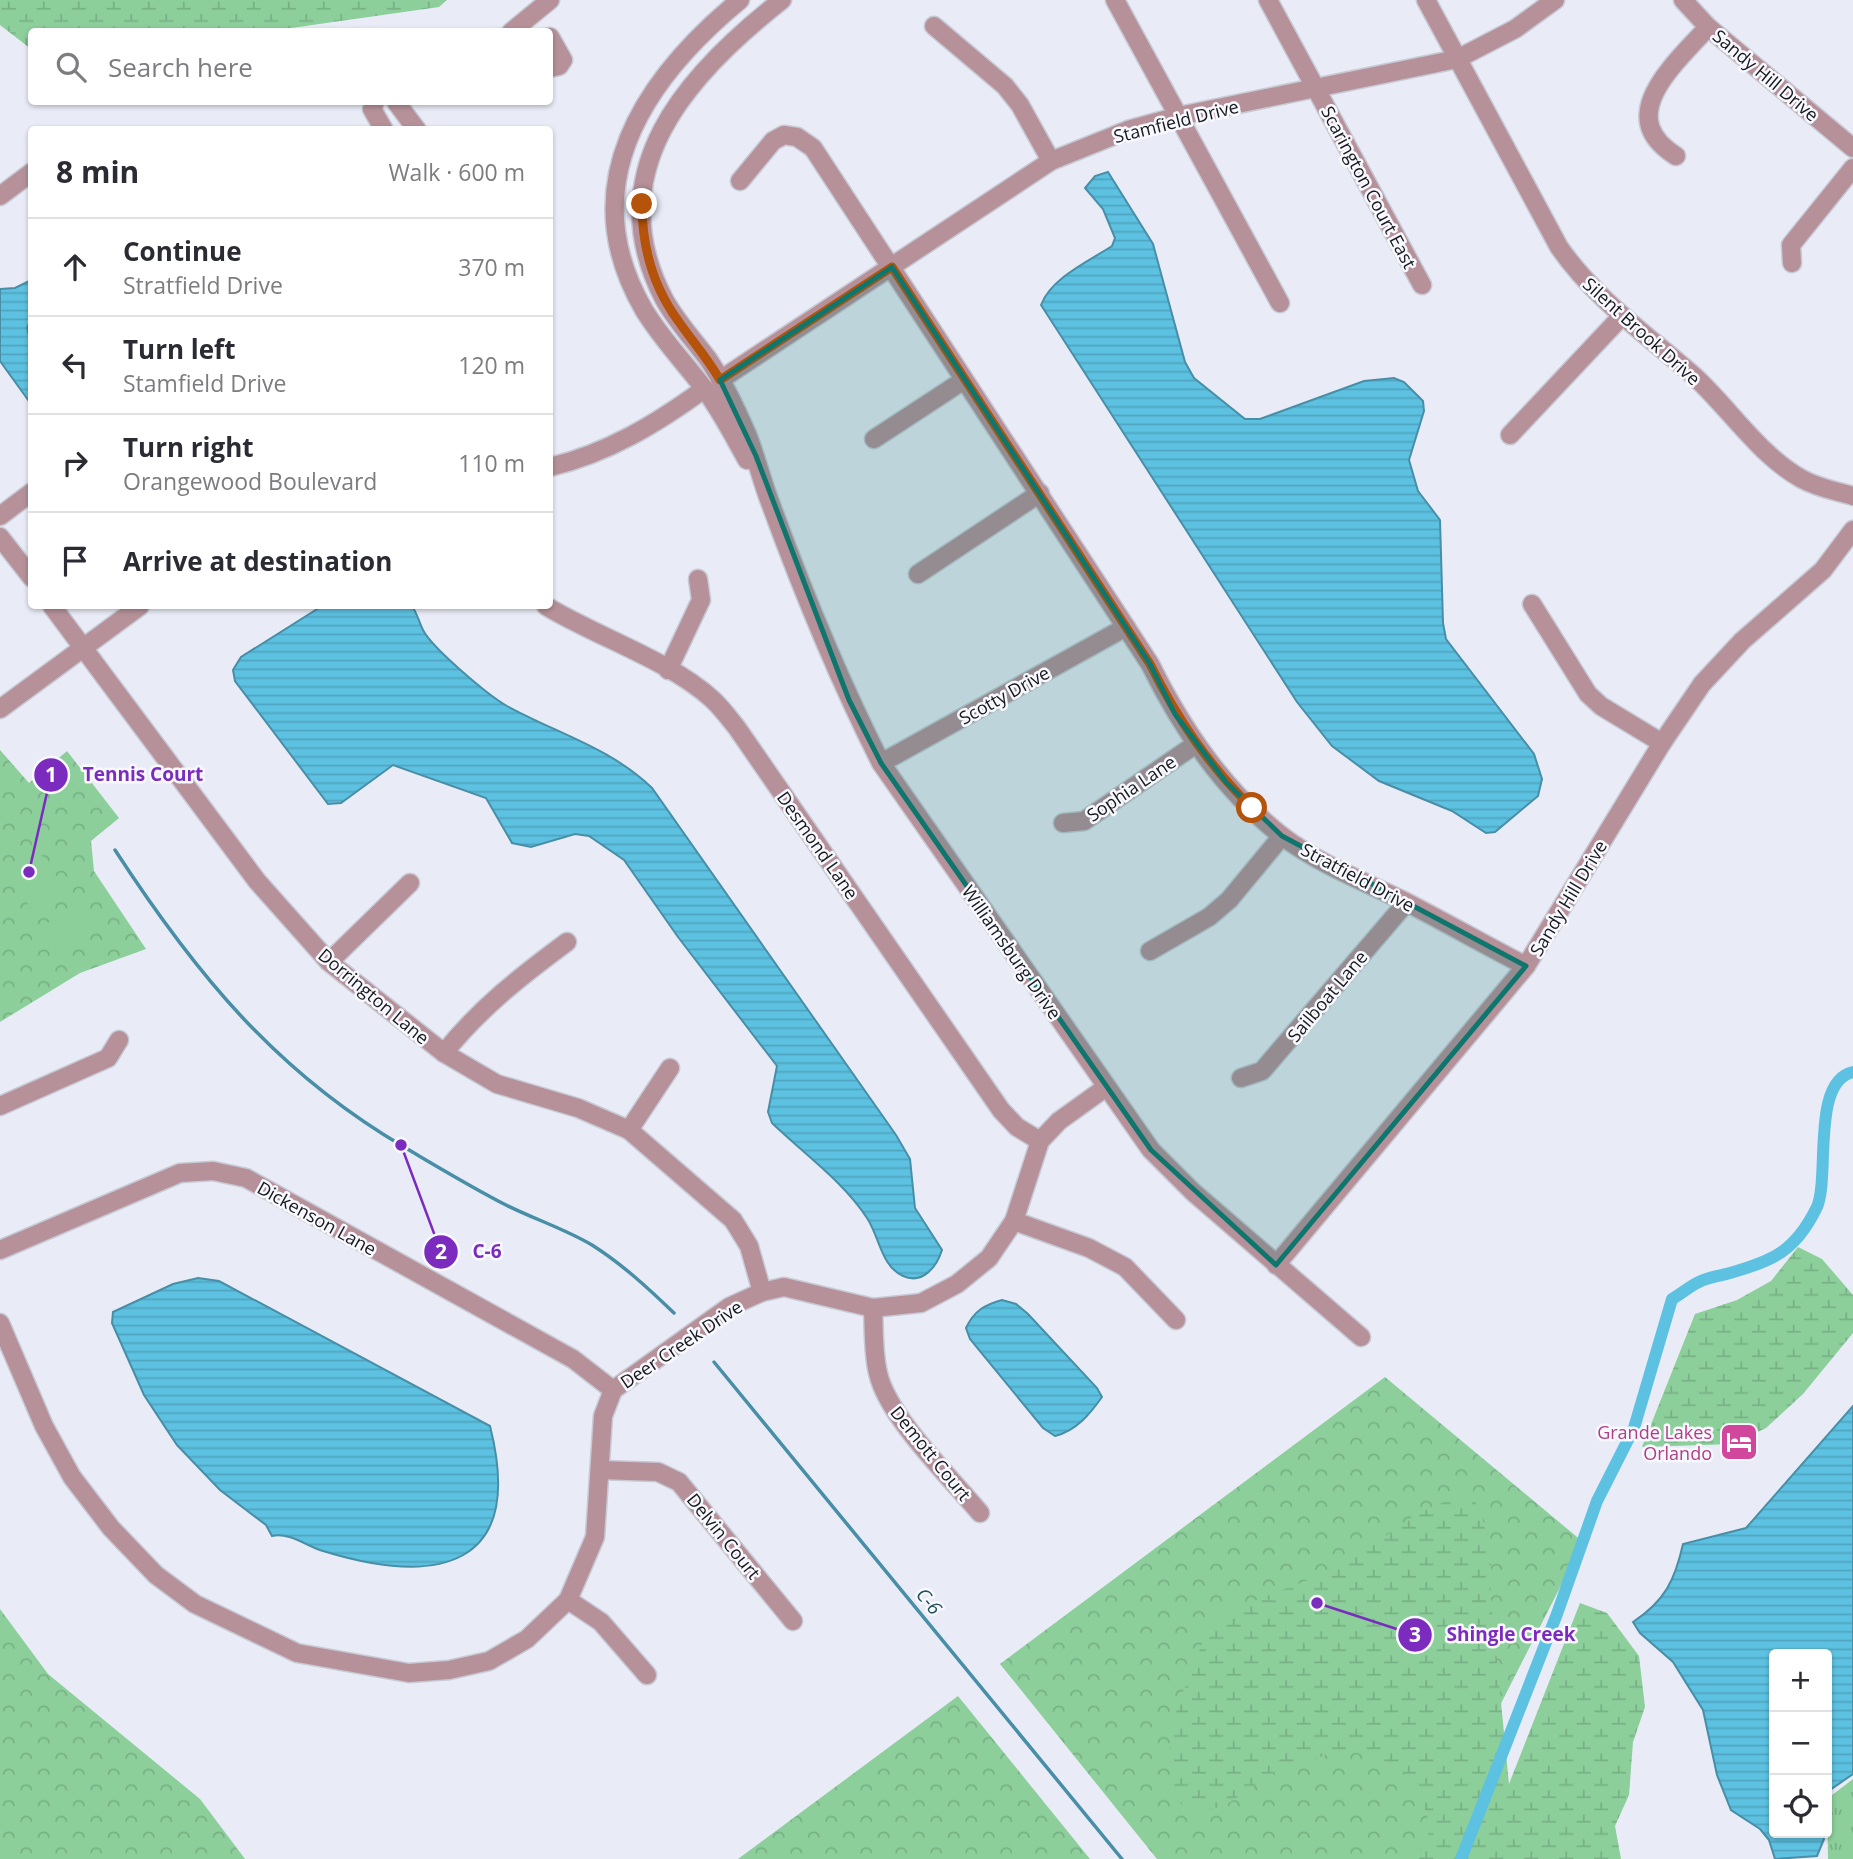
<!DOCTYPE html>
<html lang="en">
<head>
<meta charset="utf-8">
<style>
  body { margin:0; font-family:"Open Sans",sans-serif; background:#f7f7f7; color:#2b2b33 }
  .controls { position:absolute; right:21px; bottom:21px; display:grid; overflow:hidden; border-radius:7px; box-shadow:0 2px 5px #0004 }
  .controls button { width:63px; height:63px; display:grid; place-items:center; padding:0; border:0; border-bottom:2px solid #e1e1e2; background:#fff; color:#2b2b33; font:35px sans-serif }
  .stop { position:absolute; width:21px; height:21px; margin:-16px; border:5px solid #b45309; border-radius:50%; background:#fff }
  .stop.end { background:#b45309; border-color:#fff; box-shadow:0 2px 7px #0008 }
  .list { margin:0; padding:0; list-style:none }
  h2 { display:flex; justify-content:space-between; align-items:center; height:91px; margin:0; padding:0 28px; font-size:30px }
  h2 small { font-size:23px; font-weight:400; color:#7c7c81 }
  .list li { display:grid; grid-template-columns:46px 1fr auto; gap:21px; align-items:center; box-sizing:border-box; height:98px; padding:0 28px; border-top:2px solid #e1e1e2 }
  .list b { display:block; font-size:26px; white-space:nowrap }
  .list p { margin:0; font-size:23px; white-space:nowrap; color:#7c7c81 }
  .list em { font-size:23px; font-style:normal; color:#7c7c81 }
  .icon { flex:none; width:38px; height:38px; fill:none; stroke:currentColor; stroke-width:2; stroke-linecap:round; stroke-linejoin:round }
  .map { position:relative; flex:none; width:1853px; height:1859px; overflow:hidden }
  .search { position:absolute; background:#fff; box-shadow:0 2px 5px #0004; left:28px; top:28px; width:525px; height:77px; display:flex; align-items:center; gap:18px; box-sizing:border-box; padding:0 24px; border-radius:7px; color:#7c7c81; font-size:26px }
  .panel { position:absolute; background:#fff; box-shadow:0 2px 5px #0004; left:28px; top:126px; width:525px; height:483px; border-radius:7px }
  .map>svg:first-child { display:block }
  .grass { fill:url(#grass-tufts) }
  .forest { fill:url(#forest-crowns) }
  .wetland { fill:url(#wetland-marsh) }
  .pitch { fill:#8ccf9b }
  .water { fill:url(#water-rules); stroke:#488ea6; stroke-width:2 }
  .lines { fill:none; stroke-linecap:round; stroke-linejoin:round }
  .stream { stroke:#488ea6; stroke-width:3.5 }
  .canal { stroke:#5dc1e1; stroke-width:12 }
  .minor-casing { stroke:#c7cad4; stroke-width:21 }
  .minor { stroke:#b6919a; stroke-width:18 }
  .route { stroke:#b45309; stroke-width:9 }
  .marked { fill:#0f766e; fill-opacity:0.2; stroke:#0f766e; stroke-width:5; stroke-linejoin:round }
  .labels { text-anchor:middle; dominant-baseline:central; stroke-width:5; stroke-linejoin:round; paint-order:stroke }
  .street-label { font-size:18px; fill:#17181c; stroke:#f8f9fe }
  .hotel-label { font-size:18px; fill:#b23c85; stroke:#f8f9fe; text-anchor:end }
  .water-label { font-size:19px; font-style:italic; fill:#275260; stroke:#f8f9fe }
  .leader { fill:none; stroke:#7b2cbf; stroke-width:2.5 }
  .callout-dot { fill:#7b2cbf; stroke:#f8f9fe; stroke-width:2.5 }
  .mark-label { font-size:21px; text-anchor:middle; font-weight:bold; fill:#fff }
  .callout-label { font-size:19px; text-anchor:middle; font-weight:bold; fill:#7b2cbf; stroke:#f8f9fe; stroke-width:5; stroke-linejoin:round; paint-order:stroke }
</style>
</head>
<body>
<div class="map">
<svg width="1853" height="1859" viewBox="0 0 1853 1859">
  <defs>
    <pattern id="grass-tufts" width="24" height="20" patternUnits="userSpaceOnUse" patternTransform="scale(1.75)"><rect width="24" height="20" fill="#8ccf9b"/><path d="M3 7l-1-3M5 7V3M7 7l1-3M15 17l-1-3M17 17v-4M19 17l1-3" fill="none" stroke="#78b185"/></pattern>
    <pattern id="forest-crowns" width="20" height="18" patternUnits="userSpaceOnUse" patternTransform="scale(1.75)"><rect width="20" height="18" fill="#8ccf9b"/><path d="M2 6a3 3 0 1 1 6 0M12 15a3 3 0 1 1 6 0" fill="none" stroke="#78b185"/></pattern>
    <pattern id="wetland-marsh" width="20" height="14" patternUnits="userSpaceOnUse" patternTransform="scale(1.75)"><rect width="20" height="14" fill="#8ccf9b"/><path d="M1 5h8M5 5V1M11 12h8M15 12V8" fill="none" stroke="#78b185"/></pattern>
    <pattern id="water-rules" width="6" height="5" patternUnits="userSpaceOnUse" patternTransform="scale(1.75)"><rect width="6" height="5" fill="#5dc1e1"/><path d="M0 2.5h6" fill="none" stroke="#50a5c0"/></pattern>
  </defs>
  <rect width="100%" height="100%" fill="#e9ecf7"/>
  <!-- grass -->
  <path class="grass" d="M1853,1779V1859H1828L1827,1799Z"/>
  <!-- forest -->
  <g class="forest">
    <path d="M0,750L29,783L67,751L119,818L91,841L94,871L146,949L80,973L0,1022Z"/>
    <path d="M1385,1377L1583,1542L1422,1859H1157L1000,1664Z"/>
    <path d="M0,1609L48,1674L200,1799L245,1859H0Z"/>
    <path d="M958,1696L1090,1859H738Z"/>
  </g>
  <!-- wetland -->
  <g class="wetland">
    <path d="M0,0H447L439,7L270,31L32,32L31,49L0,25Z"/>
    <path d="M1798,1247L1822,1259L1853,1295V1333L1803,1394L1766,1428L1733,1444L1642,1447L1695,1314L1737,1300L1771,1281Z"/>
    <path d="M1462,1494L1473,1499L1481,1510L1491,1558V1600L1509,1784L1580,1603L1607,1613L1639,1656L1645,1707L1633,1742L1629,1795L1615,1826L1621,1859H1411L1421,1851L1431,1827L1420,1794L1402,1769L1370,1755L1341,1750L1272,1773L1223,1807L1199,1810L1186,1808L1177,1800L1169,1755L1177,1707L1207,1631L1226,1612L1313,1578L1366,1550L1415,1515Z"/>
  </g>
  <!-- pitch -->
  <g class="pitch">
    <path d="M40,853L51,868L18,893L7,877Z"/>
    <path d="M54,873L65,888L34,912L22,896Z"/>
    <path d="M78,901L93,922L57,949L41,928Z"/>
  </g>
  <!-- water -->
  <g class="water">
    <path d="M1108,172L1153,244L1185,362L1194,378L1245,419H1260L1364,381L1394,378L1404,382L1423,401L1424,411L1409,460L1418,491L1440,520L1443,623L1446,639L1534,754L1542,779L1538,796L1495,832L1486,833L1452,811L1379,781L1332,746L1297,702L1041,305C1051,278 1089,261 1112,246L1115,238L1103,209L1085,188L1095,176Z"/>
    <path d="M31,280V318L27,328L31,343V404L0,361V289L15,288Z"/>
    <path d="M322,606H412C417,613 419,622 423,630C432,648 489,696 507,706C556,733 611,748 652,788L896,1135L910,1159L915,1208L942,1250C937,1266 923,1285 903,1276C881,1266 880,1238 867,1218C844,1182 803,1153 772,1123L768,1112L777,1066L678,937L624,860L589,836L575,834L531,847L512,843L486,798L393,765L341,803L328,804L235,681L233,670L241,657Z"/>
    <path d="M198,1278L219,1281L490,1426C526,1569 437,1586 323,1551C306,1546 290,1532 272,1536L266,1525L220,1490L177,1445L144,1395L112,1323L113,1312L173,1284Z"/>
    <path d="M1002,1300L1016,1304L1028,1314L1097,1388L1102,1397C1090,1414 1076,1431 1055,1436L1043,1428L970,1339L966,1328C974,1311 984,1305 1002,1300Z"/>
    <path d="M1853,1406V1774L1827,1792V1654H1774V1833H1820L1824,1839L1817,1856L1775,1859L1769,1840L1760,1829L1731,1810L1717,1775L1703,1710L1673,1662L1640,1633L1633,1622C1665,1601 1675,1580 1683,1544L1746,1528Z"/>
  </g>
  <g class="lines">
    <!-- stream -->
    <g class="stream">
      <path d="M115,850C195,973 276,1072 404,1147C438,1167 471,1187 506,1205C534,1219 565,1229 592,1245C622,1264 648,1288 674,1313"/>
      <path d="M714,1362L1122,1859"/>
    </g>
    <!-- canal -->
    <path class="canal" d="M1461,1859L1557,1614L1597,1501L1634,1428L1672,1299C1681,1294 1690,1286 1699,1282C1708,1277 1720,1276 1730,1273C1773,1261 1795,1251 1816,1209C1831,1181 1810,1081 1853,1072"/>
    <defs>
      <g id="minor">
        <path d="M740,0C643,80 572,186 644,310C661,338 683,361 703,387C720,409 733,435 747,460"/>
        <path d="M782,0C686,75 598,172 664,299C676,321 693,339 708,359C723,381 736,409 747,434C755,454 760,474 767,494C800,585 837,676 881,763L1151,1150L1193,1192L1361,1337"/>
        <path d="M1115,0L1280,303"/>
        <path d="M1268,0L1422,285"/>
        <path d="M1426,0L1559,247C1595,299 1646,334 1694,376C1730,409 1759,455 1802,479C1818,488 1836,491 1853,496"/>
        <path d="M1683,0L1708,27L1853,148"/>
        <path d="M934,26L1005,86L1020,105L1051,161"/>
        <path d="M511,32L550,0"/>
        <path d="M550,37L563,60L559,66L550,68"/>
        <path d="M375,102L372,109L384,130"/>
        <path d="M396,102L417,130"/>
        <path d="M1676,156C1612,116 1676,63 1708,27"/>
        <path d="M740,181L773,141L784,135L797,137L813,148L1150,664C1182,729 1224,791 1282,836C1319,864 1363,881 1404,901C1445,922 1485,945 1526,966"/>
        <path d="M0,196L32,172"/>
        <path d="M1792,263L1791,245L1853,168"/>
        <path d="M720,380L1051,161L1128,130L1179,116L1457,59L1515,29L1555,0"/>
        <path d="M1510,435L1621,317"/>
        <path d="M874,439L964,380"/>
        <path d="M550,467C608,453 656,424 704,389"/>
        <path d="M0,516L32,492"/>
        <path d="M0,537L32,578"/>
        <path d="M918,574L1040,493"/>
        <path d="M1532,604L1588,694L1601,706L1662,743"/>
        <path d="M52,606L257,881L329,962L444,1053L497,1084L578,1108L629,1130L733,1220L749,1246L762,1292"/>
        <path d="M546,606C597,637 669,660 712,699C721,707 729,718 737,728L1001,1110L1017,1127L1040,1141"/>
        <path d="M668,670L701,600L698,579"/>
        <path d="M0,709L140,606"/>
        <path d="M881,763L1126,627"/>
        <path d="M1063,823L1084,821L1196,744"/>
        <path d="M1150,951L1209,917L1229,900L1282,836"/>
        <path d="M329,962L410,883"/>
        <path d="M444,1053C480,1008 521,976 567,942"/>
        <path d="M1241,1078L1262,1071L1406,903"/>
        <path d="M0,1106L108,1058L119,1040"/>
        <path d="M629,1130L670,1068"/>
        <path d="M1014,1221L1089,1248L1125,1267L1176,1320"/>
        <path d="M0,1250L180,1173L213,1171L246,1178L573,1359L613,1390"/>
        <path d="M1276,1265L1526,966L1662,743L1702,684L1742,641L1823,570L1853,530"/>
        <path d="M873,1308C874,1329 873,1353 878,1373C887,1416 951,1478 980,1513"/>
        <path d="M0,1323L44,1426L72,1477L111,1528L156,1575L195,1604L297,1653L409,1673L449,1670L489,1661L527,1639L568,1600L595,1537L603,1416L613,1390L729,1307L762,1292L784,1287L873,1308L921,1303L957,1284L989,1258L1014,1221L1040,1141L1059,1121L1105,1088"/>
        <path d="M600,1470L658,1472L679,1482L793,1621"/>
        <path d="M568,1600L601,1622L647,1675"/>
      </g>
    </defs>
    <!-- minor casing -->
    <use href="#minor" class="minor-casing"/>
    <!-- minor -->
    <use href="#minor" class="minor"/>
  </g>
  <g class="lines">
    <!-- route -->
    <path class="route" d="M642,204C642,247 653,287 679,322C693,342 708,359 720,380L892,267L1150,664C1178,720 1207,763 1252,808"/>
  </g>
  <!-- marked area -->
  <path class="marked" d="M892,267L1150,664L1175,714L1226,782L1282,836L1526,966L1276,1265L1151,1150L881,763L849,700L756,456L720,380Z"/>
  <!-- icons -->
  <defs>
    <symbol id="hotel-square" viewBox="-11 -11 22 22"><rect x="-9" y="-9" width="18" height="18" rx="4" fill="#d1479c" stroke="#f8f9fe"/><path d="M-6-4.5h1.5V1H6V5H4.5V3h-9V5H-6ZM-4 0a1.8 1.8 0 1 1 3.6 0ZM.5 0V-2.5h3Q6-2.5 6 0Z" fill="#fff"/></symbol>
  </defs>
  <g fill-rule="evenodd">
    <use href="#hotel-square" x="1717" y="1420" width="44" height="44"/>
  </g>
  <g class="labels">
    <!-- street labels -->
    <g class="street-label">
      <text transform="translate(1766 75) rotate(40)">Sandy Hill Drive</text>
      <text transform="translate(1176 121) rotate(-14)">Stamfield Drive</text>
      <text transform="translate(1369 187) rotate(62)">Scarington Court East</text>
      <text transform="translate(1642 331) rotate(42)">Silent Brook Drive</text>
      <text transform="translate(1004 695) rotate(-29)">Scotty Drive</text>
      <text transform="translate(1131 788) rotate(-34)">Sophia Lane</text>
      <text transform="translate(818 845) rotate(55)">Desmond Lane</text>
      <text transform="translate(1358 877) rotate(28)">Stratfield Drive</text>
      <text transform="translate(1568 898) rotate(-59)">Sandy Hill Drive</text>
      <text transform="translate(1012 952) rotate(55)">Williamsburg Drive</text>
      <text transform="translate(374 996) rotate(40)">Dorrington Lane</text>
      <text transform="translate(1327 996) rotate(-50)">Sailboat Lane</text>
      <text transform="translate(317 1218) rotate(29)">Dickenson Lane</text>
      <text transform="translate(681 1344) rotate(-34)">Deer Creek Drive</text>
      <text transform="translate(931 1453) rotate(51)">Demott Court</text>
      <text transform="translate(724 1536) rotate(51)">Delvin Court</text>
    </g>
    <!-- hotel labels -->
    <g class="hotel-label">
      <text x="1712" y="1432">Grande Lakes<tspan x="1712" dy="21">Orlando</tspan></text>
    </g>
    <!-- water labels -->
    <g class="water-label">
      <text transform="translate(929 1601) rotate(51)">C-6</text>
    </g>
  </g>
  <!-- callouts -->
  <path class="leader" d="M29 872L51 775M401 1145L441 1252M1317 1603L1415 1635"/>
  <g class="callout-dot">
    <circle cx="29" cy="872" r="7"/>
    <circle cx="401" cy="1145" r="7"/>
    <circle cx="1317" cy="1603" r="7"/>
    <circle cx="51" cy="775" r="18"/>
    <circle cx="441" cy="1252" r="18"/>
    <circle cx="1415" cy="1635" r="18"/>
  </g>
  <g class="mark-label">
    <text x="51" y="782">1</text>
    <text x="441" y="1259">2</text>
    <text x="1415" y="1642">3</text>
  </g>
  <g class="callout-label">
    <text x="143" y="781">Tennis Court</text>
    <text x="487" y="1258">C-6</text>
    <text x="1511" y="1641">Shingle Creek</text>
  </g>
</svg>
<div class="controls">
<button>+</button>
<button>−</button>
<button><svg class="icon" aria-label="locate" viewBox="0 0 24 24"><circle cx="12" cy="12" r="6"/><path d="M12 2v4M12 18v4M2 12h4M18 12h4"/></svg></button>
</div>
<div class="stop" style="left:1252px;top:808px"></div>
<div class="stop end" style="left:642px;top:204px"></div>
<div class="search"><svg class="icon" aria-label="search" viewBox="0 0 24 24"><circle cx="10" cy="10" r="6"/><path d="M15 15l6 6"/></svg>Search here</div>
<section class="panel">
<h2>8 min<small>Walk · 600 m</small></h2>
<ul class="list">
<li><svg class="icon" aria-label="ahead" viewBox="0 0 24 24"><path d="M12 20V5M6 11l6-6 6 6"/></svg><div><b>Continue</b><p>Stratfield Drive</p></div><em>370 m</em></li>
<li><svg class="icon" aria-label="left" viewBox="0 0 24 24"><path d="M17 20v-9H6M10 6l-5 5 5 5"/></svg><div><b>Turn left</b><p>Stamfield Drive</p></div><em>120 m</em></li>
<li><svg class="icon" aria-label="right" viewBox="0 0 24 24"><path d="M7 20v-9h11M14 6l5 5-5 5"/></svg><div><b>Turn right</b><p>Orangewood Boulevard</p></div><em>110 m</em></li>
<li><svg class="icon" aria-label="arrive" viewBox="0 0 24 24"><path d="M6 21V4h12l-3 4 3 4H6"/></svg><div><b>Arrive at destination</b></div></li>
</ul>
</section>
</div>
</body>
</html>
